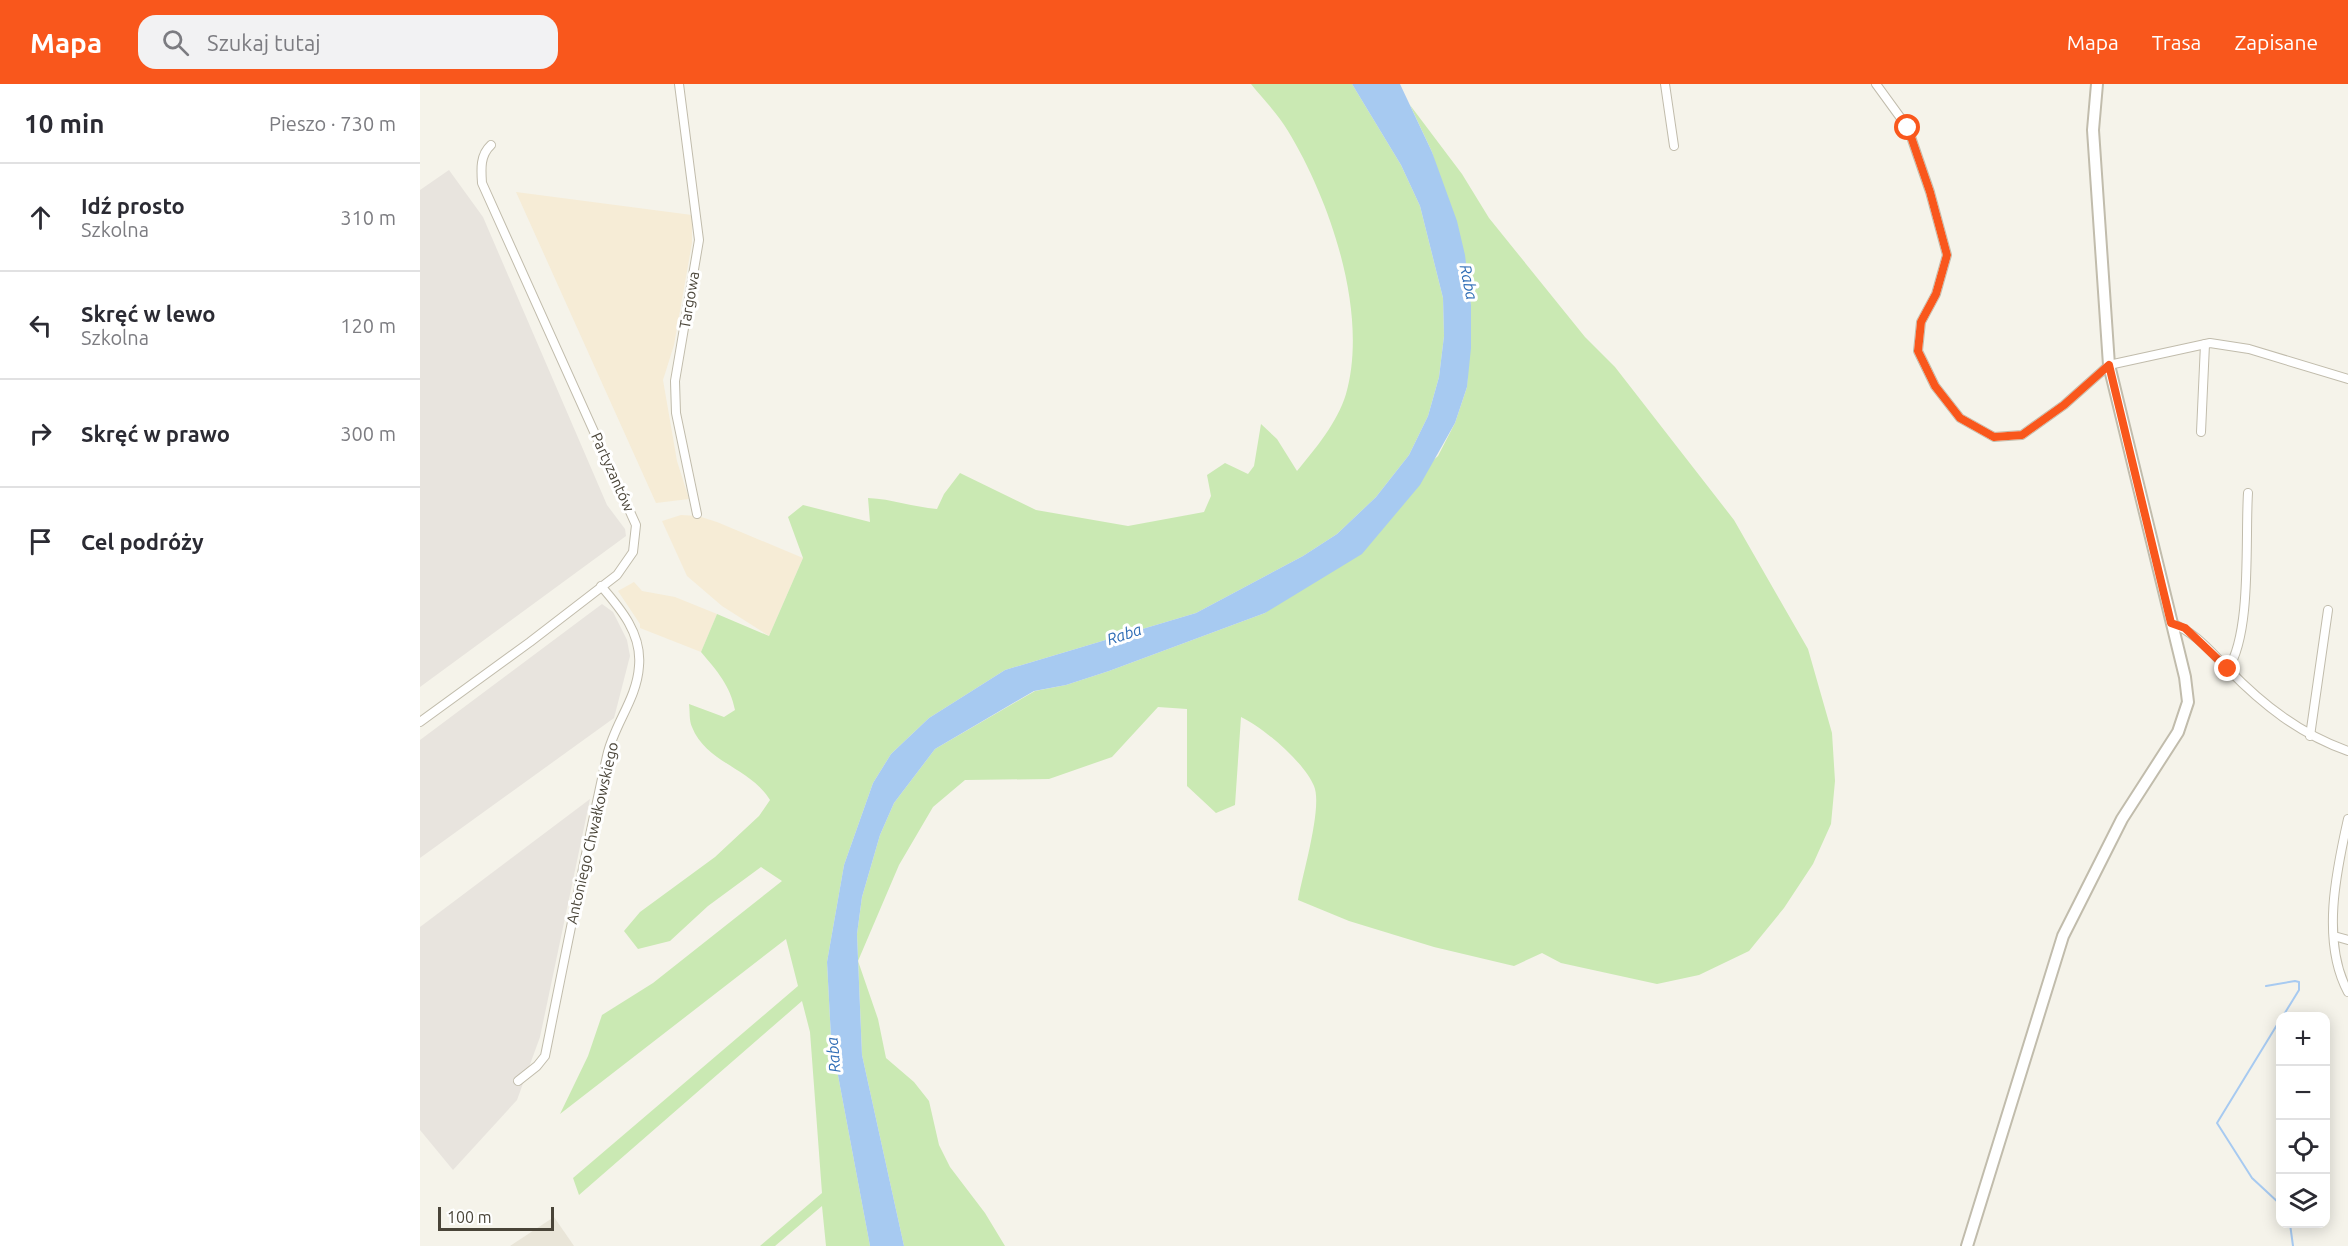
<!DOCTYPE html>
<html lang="pl">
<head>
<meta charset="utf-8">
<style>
  body { margin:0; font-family:Ubuntu,sans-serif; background:#f2f2f3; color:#2b2b33 }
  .controls { position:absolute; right:18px; bottom:18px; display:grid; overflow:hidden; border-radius:12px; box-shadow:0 3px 15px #0003 }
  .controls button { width:54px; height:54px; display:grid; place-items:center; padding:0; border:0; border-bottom:2px solid #e1e1e2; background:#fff; color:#2b2b33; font:30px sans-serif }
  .scale { position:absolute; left:18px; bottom:15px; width:116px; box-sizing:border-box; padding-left:6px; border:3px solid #494438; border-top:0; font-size:16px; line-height:21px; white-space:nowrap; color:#494438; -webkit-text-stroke:4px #fff; paint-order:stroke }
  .stop { position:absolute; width:18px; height:18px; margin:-14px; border:4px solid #f9571c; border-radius:50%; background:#fff }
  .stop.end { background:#f9571c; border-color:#fff; box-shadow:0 2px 6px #0008 }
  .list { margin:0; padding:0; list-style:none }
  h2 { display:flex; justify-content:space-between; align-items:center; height:78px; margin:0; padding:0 24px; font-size:26px }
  h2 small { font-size:20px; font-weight:400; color:#7c7c81 }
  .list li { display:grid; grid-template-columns:39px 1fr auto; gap:18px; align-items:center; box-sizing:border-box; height:108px; padding:0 24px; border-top:2px solid #e1e1e2 }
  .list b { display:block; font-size:22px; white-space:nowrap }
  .list p { margin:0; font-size:20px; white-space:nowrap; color:#7c7c81 }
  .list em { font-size:20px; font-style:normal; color:#7c7c81 }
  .icon { flex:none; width:33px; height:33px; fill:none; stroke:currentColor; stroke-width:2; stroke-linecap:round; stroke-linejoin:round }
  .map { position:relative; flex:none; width:1928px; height:1162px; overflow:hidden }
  header { display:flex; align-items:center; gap:36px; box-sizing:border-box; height:84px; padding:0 30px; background:#f9571c; color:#fff }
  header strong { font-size:28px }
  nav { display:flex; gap:33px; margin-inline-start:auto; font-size:21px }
  .search { width:420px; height:54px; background:#f2f2f3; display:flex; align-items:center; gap:15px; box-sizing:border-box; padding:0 21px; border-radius:18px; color:#7c7c81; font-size:22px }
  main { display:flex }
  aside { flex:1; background:#fff }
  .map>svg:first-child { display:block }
  .residential { fill:#e9e5d8 }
  .commercial { fill:#f6ecd6 }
  .industrial { fill:#e8e4de }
  .green { fill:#cae9b3 }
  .water { fill:#a7caf1 }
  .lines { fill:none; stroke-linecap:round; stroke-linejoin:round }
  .stream { stroke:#a7caf1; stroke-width:2 }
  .minor-casing { stroke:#c1bcac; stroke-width:10 }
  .tertiary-casing { stroke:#c1bcac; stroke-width:14 }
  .minor { stroke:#fff; stroke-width:8 }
  .tertiary { stroke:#fff; stroke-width:10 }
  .route { stroke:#f9571c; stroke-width:8 }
  .labels { text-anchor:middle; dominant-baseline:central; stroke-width:6; stroke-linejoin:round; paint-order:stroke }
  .street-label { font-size:15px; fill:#494438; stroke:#fff }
  .water-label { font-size:16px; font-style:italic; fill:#306eb6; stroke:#fff }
</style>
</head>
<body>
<header>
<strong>Mapa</strong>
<div class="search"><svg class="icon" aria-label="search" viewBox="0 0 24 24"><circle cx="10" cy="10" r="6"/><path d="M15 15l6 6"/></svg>Szukaj tutaj</div>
<nav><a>Mapa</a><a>Trasa</a><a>Zapisane</a></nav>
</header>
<main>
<aside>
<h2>10 min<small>Pieszo · 730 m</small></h2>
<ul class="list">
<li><svg class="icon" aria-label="ahead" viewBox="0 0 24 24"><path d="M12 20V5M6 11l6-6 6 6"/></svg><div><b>Idź prosto</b><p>Szkolna</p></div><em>310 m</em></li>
<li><svg class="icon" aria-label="left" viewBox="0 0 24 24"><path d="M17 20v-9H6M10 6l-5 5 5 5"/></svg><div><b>Skręć w lewo</b><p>Szkolna</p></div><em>120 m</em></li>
<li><svg class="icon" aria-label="right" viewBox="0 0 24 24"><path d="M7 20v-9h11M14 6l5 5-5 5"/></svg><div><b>Skręć w prawo</b></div><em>300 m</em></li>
<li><svg class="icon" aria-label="arrive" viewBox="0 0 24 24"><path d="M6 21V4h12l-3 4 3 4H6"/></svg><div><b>Cel podróży</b></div></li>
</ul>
</aside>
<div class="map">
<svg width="1928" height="1162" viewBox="0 0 1928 1162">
  <rect width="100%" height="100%" fill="#f5f3ea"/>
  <!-- residential -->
  <path class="residential" d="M134,1133L154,1162H90Z"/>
  <!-- commercial -->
  <g class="commercial">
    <path d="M96,108L272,131V159L254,261L243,296L257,377L269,415L236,419Z"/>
    <path d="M261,431L278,432L297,438L383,474L349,552L302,522L267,492L242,437Z"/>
    <path d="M214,498L222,507L255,513L297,530L281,568L220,544V540L198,507Z"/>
  </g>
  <!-- industrial -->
  <g class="industrial">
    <path d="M29,86L63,133L187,421L205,445L206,452L0,603V106Z"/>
    <path d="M182,520L193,528L207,556L210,572L194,634L0,774V656Z"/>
    <path d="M170,715L120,953L97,1016L33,1086L0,1046V843Z"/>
  </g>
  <!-- green -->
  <g class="green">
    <path d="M831,0H932L981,81L1000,122L1023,214L1024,252L1019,293L1008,332L989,371L956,413L917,450L883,472L776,529L585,586L509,634L471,670L453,699L424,781L407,878L411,954L450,1162H406L402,1122L355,1162H340L402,1109L390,948L382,917L159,1111L153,1094L378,902L366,855L140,1030L168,972L182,931L233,899L362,797L341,783L288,822L250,857L218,865L204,847L220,828L295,773L339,732L350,716C331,684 286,679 272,643C269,637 270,627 269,620L304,633L315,626C310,601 297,587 281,568L297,530L349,552L383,474L368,433L383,421L450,438L448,414C472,415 493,423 517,425L524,410L540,389L616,426L708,442L784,428L791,412L787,391L805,379L828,390L834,382L841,340L857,355L877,387C896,364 917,339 926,310C949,229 910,116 868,47C858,30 843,15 831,0Z"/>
    <path d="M990,21L1042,90L1069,134L1165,253L1195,283L1314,436L1388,565L1412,649L1415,697L1411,740L1393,780L1364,824L1329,867L1279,891L1237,900L1141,879L1122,869L1094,882L1014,863L929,837L878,816C882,792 903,723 894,702C884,678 844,644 821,633L815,721L796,729L767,702V625L738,623L692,673L629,695L545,696L513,723L479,781L438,877L458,935L466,974L494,998L509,1017L519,1061L530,1083L565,1129L585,1162H484L442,971L437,850L442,813L460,751L474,719L515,665L615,607L646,601L689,587L845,529L1018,372L1035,339L1047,303L1051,221L1012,68Z"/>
  </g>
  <!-- water -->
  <path class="water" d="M932,0H980L1012,68L1037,137L1045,171L1051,221V264L1047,303L1035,339L1000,401L942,470L845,529L689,587L646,601L614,607L515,665L474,719L460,751L442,813L437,850L442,971L484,1162H450L411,954L407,878L424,781L453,699L471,670L509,634L585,586L776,529L883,472L917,450L956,413L989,371L1008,332L1019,293L1024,252L1023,214L1000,122L981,81Z"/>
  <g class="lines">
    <!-- stream -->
    <g class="stream">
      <path d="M1846,902L1875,897L1879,898V906L1863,932"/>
      <path d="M1860,936L1797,1039L1832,1094L1860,1120"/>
      <path d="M1870,1140L1873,1162"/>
    </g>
    <defs>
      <g id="minor">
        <path d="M259,0L279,156L255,297L256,329L277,430"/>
        <path d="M1245,0L1254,62"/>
        <path d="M1456,0L1488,44L1510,108L1527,171L1516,210L1501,238L1498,267L1515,302L1540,334L1574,353L1602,351L1644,321L1689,281L1790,259L1829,265L1928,295"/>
        <path d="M1781,348L1785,260"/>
        <path d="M1751,539C1775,548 1790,567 1808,585C1843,621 1880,650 1928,667"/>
        <path d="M1808,585C1832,548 1825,456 1828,409"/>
        <path d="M0,638L110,558L197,491L213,468L216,441L62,99C61,85 60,71 71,61"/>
        <path d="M1890,652L1908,526"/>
        <path d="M1928,735C1916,788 1901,858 1928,908"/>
        <path d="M1914,852L1928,856"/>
        <path d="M98,997L117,982L125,972C145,872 165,771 187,672C194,640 217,615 219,582C222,550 201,525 181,502"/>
      </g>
      <path id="tertiary" d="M1547,1162L1643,852L1702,735L1758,648L1768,618L1765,593L1689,281L1673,46L1677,0"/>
    </defs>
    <!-- minor casing -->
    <use href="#minor" class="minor-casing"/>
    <!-- tertiary casing -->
    <use href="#tertiary" class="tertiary-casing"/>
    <!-- minor -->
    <use href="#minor" class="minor"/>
    <!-- tertiary -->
    <use href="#tertiary" class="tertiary"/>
  </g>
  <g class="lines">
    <!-- route -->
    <path class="route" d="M1488,44L1510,108L1527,171L1516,210L1501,238L1498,267L1515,302L1540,334L1574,353L1602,351L1644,321L1689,281L1751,539L1765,544L1808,585"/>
  </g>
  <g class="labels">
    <!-- street labels -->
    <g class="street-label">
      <text transform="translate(269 216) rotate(-80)">Targowa</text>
      <text transform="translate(193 388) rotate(66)">Partyzantów</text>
      <text transform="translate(172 749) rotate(-77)">Antoniego Chwałkowskiego</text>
    </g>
    <!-- water labels -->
    <g class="water-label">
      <text transform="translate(1049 198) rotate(78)">Raba</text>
      <text transform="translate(704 550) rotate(-18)">Raba</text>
      <text transform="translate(413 971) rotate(-95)">Raba</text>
    </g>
  </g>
</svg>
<div class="controls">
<button>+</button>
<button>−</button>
<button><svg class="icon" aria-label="locate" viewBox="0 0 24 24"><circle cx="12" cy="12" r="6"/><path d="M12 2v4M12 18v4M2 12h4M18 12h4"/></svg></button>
<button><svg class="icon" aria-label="layers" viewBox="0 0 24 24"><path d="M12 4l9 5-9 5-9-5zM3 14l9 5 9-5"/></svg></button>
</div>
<div class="scale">100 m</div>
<div class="stop" style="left:1488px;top:44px"></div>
<div class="stop end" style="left:1808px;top:585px"></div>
</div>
</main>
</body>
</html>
